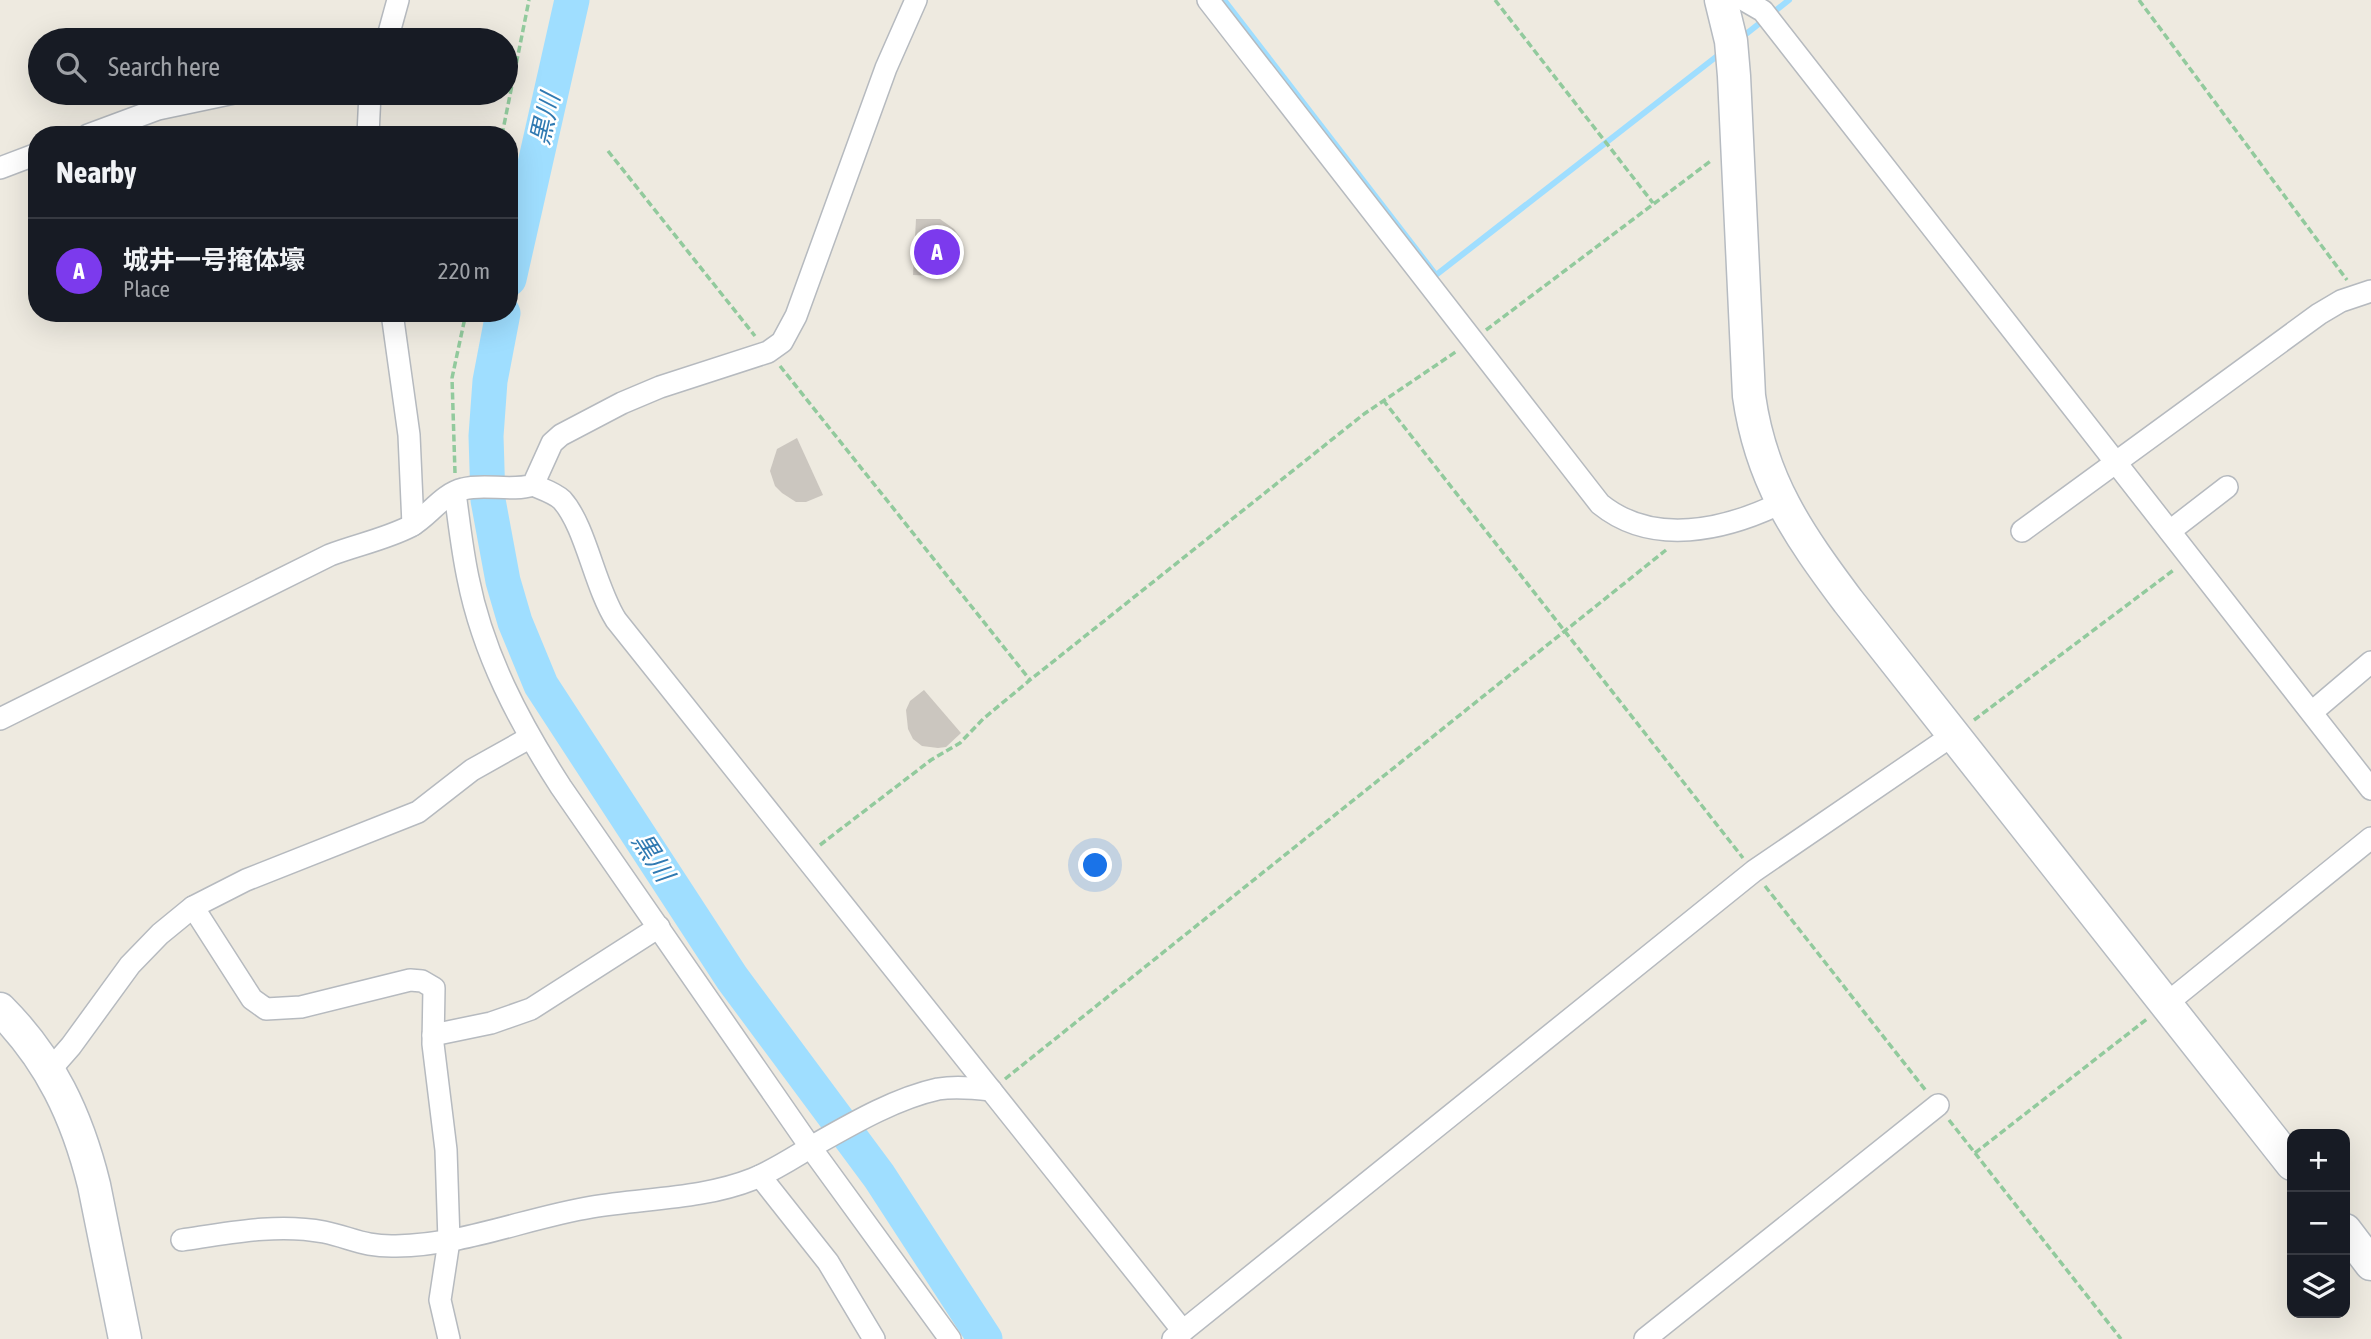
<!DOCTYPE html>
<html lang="en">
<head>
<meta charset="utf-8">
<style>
  body { margin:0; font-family:"Asap Condensed","Noto Sans JP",sans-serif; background:#20242c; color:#f1f3f6 }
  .controls { position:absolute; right:21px; bottom:21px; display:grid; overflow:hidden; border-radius:14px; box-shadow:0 7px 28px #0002 }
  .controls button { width:63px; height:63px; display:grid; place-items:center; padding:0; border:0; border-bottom:2px solid #363941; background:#171b24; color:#f1f3f6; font:35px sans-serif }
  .you { position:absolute; left:1096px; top:866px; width:24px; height:24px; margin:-18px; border:5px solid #fff; border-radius:50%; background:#1a73e8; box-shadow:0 0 0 10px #1a73e833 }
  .badge { display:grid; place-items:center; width:46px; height:46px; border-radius:50%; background:#7c3aed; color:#fff; font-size:23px; font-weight:700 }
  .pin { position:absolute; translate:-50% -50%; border:4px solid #fff; box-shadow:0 2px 7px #0006 }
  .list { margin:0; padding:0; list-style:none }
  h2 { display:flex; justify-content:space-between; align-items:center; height:91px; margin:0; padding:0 28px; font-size:30px }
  h2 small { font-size:23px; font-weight:400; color:#9ea1a6 }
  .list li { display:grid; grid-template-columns:46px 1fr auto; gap:21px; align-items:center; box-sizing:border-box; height:105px; padding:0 28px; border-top:2px solid #363941 }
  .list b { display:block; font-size:26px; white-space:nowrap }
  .list p { margin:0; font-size:23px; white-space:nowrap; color:#9ea1a6 }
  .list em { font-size:23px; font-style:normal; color:#9ea1a6 }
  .icon { flex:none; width:38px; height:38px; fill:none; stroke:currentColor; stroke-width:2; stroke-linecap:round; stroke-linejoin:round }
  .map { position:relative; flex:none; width:2371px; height:1339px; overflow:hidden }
  .search { position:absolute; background:#171b24; box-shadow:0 7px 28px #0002; left:28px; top:28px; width:490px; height:77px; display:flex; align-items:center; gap:18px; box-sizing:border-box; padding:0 24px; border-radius:38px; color:#9ea1a6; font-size:26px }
  .panel { position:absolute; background:#171b24; box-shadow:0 7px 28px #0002; left:28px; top:126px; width:490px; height:196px; border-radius:28px }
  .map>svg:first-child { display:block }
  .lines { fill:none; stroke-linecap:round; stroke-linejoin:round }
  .stream { stroke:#9fdeff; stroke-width:6 }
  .river { stroke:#9fdeff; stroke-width:35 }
  .building { fill:#cbc6bf }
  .street-casing { stroke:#b6babf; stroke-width:24 }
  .secondary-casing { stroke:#b6bbc1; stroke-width:35 }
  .path { stroke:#92ca9d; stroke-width:3.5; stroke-dasharray:7 3.5; stroke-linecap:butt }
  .street { stroke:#fff; stroke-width:21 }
  .secondary { stroke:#fff; stroke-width:32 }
  .labels { text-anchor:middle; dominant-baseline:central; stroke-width:5; stroke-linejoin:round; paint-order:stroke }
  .water-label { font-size:26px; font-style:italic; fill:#307ab2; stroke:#fff }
</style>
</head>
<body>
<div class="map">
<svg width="2371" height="1339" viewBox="0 0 2371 1339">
  <rect width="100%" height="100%" fill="#eeeae0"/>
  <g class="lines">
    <!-- stream -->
    <g class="stream">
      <path d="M1224,0L1436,275L1721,53"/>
      <path d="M1741,38L1789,0"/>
    </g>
    <!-- river -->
    <g class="river">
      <path d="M509,279L572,0"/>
      <path d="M503,313L490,381L486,436L488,500L503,581L515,622L541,685L732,978L879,1176L985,1339"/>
    </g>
  </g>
  <!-- building -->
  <g class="building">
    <path d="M916,219H940L954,229L960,237L959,256L945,271L936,276L913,275Z"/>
    <path d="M797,438L823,495L806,502H796L782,493L775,486L770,471L777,449Z"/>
    <path d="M924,690L961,733L946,747L938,748L922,746L913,739L908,729L906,710L910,701Z"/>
  </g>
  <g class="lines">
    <defs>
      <g id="street">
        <path d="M1208,0L1600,504C1653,547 1725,530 1781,503"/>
        <path d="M1744,0L1763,11L2371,789"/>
        <path d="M387,40L398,0"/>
        <path d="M88,135L158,109L234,93"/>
        <path d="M368,135L370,93"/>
        <path d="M0,168L37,154"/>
        <path d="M392,313L409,435L413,525"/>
        <path d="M533,485C542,489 555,493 562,500C586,527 594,585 616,620L1183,1331"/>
        <path d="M455,493C459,521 462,550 468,578C483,654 519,722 561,787L811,1148L950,1339"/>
        <path d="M2022,531L2319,314L2341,301L2371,291"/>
        <path d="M2170,531L2227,487"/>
        <path d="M2312,712L2371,662"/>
        <path d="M0,719L330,555C356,545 386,539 411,526C429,516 442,494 463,489C485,483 511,492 533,485L552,443L561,435L622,403L660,387L768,352L782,342L796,316L886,68L916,0"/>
        <path d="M193,907L252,999L266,1009L301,1007L410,980L422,981L434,988L433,1044L446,1150L449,1241L440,1300L449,1339"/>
        <path d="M2166,1004L2371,838"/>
        <path d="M433,1035L491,1023L531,1009L659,927"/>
        <path d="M50,1070L71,1046L130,965L160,934L193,907L246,880L418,812L472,770L529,738"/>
        <path d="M760,1176L828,1262L874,1339"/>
        <path d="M182,1240C229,1233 277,1223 324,1232C352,1238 365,1247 396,1246C464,1245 526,1218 592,1207C645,1198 703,1199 753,1179C777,1169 797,1155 818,1143C855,1122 897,1098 938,1089C956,1086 974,1088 991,1090"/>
        <path d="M1173,1339L1754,871L1953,735"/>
        <path d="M1645,1339L1938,1105"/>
      </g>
      <g id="secondary">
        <path d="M1721,0L1731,41L1734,76L1749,396C1761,481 1798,534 1848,601L2292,1164"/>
        <path d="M0,1009C50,1059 77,1116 94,1185L125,1339"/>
        <path d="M2345,1230L2371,1264"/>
      </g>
    </defs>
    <!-- street casing -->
    <use href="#street" class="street-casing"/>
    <!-- secondary casing -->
    <use href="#secondary" class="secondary-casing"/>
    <!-- path -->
    <g class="path">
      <path d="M1495,0L1653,203"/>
      <path d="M2139,0L2347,280"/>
      <path d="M502,135L529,0"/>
      <path d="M608,151L755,336"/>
      <path d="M1486,330L1712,160"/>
      <path d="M780,366L1030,680"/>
      <path d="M1383,400L1743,858"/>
      <path d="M455,473L452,378L466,313"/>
      <path d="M1974,720L2175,569"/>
      <path d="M820,845L931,760L960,743L983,719L1030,680L1364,414L1457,351"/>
      <path d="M1765,886L1927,1092"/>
      <path d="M1005,1079L1666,550"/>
      <path d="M1949,1120L2121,1339"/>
      <path d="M1975,1153L2147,1019"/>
    </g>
    <!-- street -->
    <use href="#street" class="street"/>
    <!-- secondary -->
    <use href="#secondary" class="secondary"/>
  </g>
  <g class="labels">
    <!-- water labels -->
    <g class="water-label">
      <text transform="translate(545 119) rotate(-77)">黒川</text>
      <text transform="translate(653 857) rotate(57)">黒川</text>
    </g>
  </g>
</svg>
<div class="controls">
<button>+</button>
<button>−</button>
<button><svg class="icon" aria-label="layers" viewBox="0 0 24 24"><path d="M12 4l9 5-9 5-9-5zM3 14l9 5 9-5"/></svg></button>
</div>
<div class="you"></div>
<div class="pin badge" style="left:937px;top:252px">A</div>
<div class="search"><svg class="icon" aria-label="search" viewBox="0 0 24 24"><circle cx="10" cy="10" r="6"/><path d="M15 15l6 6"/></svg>Search here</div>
<section class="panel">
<h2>Nearby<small></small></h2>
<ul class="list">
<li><span class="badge">A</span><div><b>城井一号掩体壕</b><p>Place</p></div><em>220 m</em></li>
</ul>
</section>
</div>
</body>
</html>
